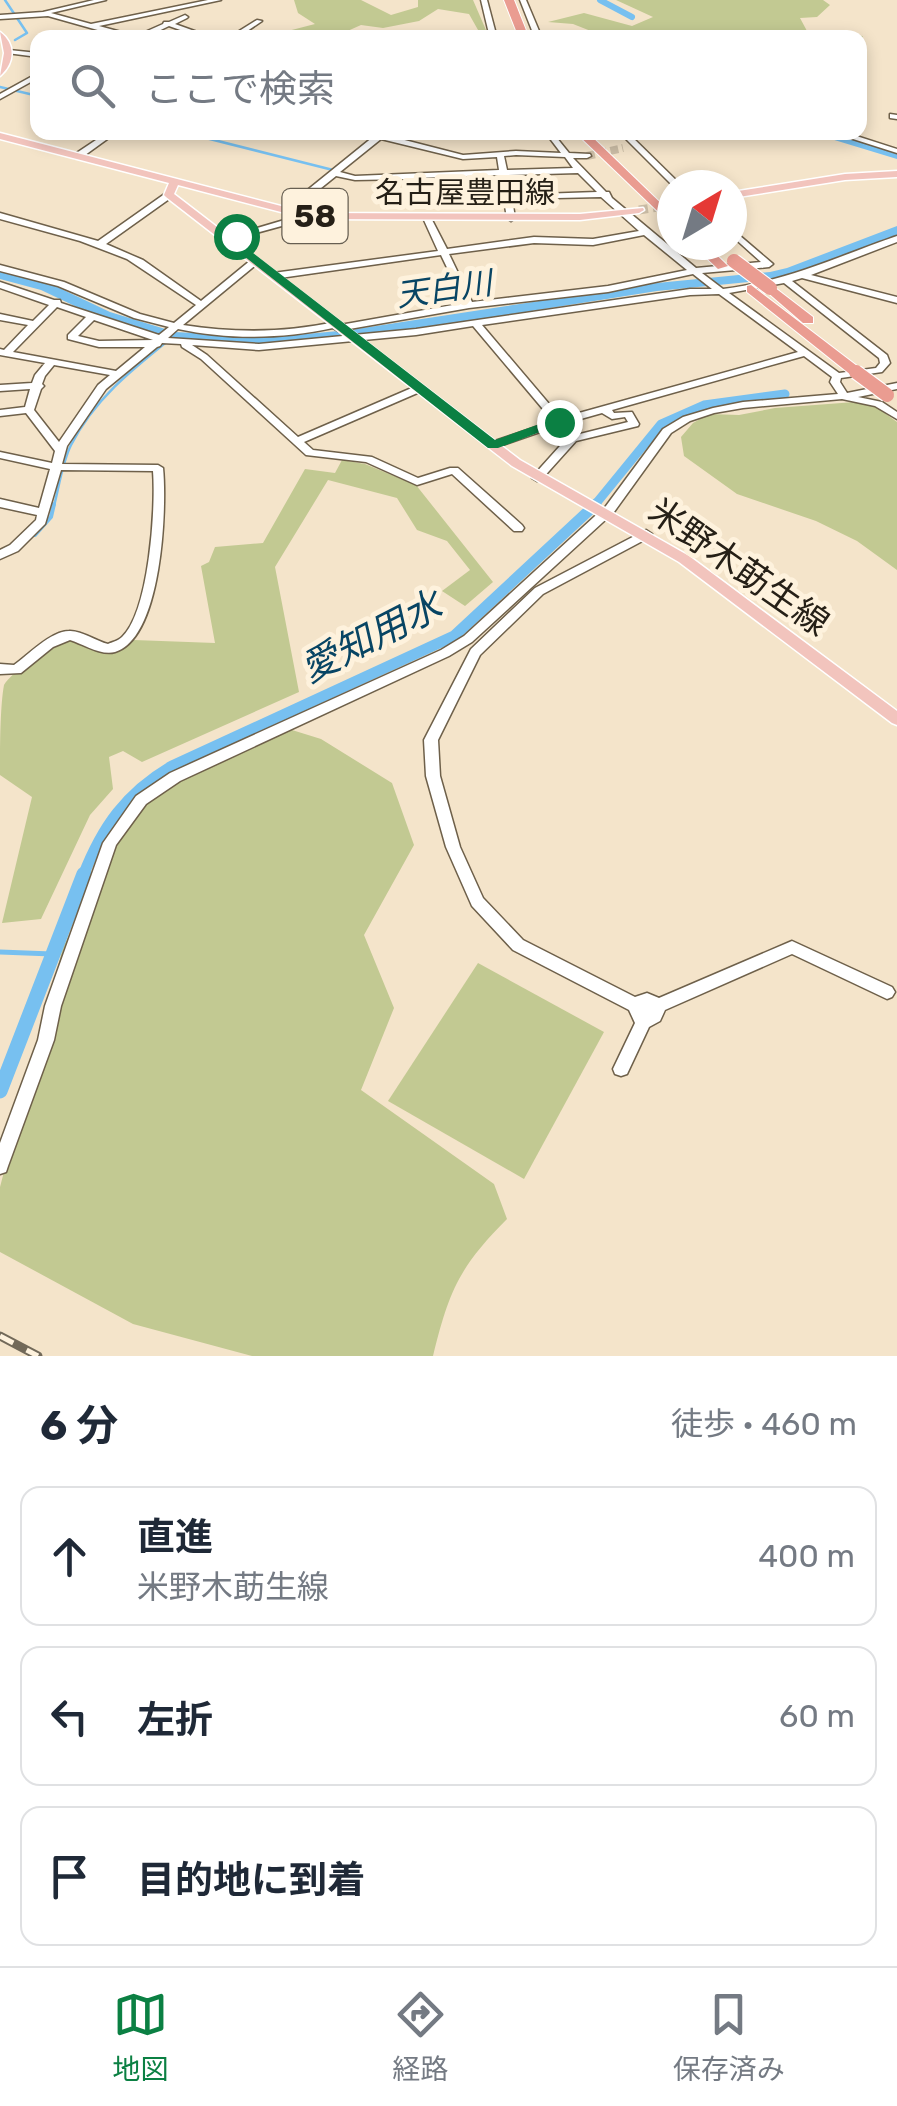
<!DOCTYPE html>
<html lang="ja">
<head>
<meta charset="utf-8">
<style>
  body { margin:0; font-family:Rubik,"Noto Sans JP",sans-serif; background:#f6f6f7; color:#1f2937 }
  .compass { position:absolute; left:657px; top:170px; width:90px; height:90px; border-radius:50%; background:#fff; box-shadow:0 5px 15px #0003; rotate:38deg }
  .stop { position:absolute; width:30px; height:30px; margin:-22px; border:8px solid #0b8043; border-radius:50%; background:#fff }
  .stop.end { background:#0b8043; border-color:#fff; box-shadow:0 2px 10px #0008 }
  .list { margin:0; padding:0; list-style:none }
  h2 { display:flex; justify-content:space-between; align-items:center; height:130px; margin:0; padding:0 40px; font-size:42px }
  h2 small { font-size:32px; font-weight:400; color:#747a83 }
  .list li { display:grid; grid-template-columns:65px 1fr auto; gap:30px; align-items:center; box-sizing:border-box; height:140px; margin:0 20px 20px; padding:0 20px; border:2px solid #e0e1e3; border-radius:20px }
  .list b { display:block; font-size:38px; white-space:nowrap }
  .list p { margin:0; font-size:32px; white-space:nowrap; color:#747a83 }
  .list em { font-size:32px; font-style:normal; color:#747a83 }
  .icon { flex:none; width:55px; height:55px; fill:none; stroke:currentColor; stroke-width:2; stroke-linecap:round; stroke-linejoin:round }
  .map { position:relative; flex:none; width:897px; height:1356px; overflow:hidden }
  .search { position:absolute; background:#fff; box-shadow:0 5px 15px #0003; left:30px; right:30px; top:30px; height:110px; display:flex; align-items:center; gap:25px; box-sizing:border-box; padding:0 35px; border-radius:20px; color:#747a83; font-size:38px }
  .sheet { height:610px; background:#fff }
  nav { display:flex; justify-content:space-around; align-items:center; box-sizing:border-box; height:140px; border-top:2px solid #e0e1e3; background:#fff; font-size:28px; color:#747a83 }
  nav a { display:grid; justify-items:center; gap:5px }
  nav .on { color:#0b8043 }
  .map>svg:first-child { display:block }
  .green { fill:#c2c992 }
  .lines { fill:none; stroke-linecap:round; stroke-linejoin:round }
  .stream-far2 { stroke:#77c0f0; stroke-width:2.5 }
  .stream-far1 { stroke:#77c0f0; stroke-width:4 }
  .stream { stroke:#77c0f0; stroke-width:5 }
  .canal-far3 { stroke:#77c0f0; stroke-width:6 }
  .canal-far2 { stroke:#77c0f0; stroke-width:9 }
  .canal-far1 { stroke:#77c0f0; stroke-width:11 }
  .canal { stroke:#77c0f0; stroke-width:15 }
  .river { fill:#77c0f0; fill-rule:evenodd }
  .minor-tunnel { stroke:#cbbda6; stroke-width:8; stroke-dasharray:8 4; stroke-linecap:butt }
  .major-tunnel { stroke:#cbbda6; stroke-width:9; stroke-dasharray:9 5; stroke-linecap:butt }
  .minor-casing { stroke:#6e604a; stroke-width:3 }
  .major-casing { stroke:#fff; stroke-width:3 }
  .highway-casing { stroke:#fff; stroke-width:2 }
  .minor { fill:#fff; fill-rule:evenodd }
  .major { fill:#f2c4bd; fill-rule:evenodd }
  .highway { fill:#ea9c91; fill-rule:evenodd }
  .rail-casing { stroke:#726959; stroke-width:9 }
  .rail { stroke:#fef2dd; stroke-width:5; stroke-dasharray:15; stroke-linecap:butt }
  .highway-bridge-casing { stroke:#fff; stroke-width:16; stroke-linecap:butt }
  .highway-bridge { stroke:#ea9c91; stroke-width:14 }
  .route { fill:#0b8043 }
  .labels { text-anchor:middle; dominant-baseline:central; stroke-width:10; stroke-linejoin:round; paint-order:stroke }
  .far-street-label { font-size:30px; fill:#262017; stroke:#fef2dd }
  .shield { fill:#fef2dd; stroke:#675f52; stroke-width:2.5 }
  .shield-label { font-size:32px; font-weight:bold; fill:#262017 }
  .far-water-label { font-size:32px; font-style:italic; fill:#084564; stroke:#fef2dd }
  .street-label { font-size:35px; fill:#262017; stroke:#fef2dd }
  .water-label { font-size:38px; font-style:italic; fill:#084564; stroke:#fef2dd }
</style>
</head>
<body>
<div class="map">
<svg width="897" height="1356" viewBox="0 0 897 1356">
  <rect width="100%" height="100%" fill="#f4e4ca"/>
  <!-- green -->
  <g class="green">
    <path d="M294,0H361L391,15L418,7V0H473L489,37H482L469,14L438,9L419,21L383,28L361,25L334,37H290L284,32L315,24L298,13Z"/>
    <path d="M616,0H823L830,5L817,17L800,18L807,31L863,36L860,41V38H747L720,33L715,38L606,37L573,24L548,22L584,13L632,26L653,17Z"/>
    <path d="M868,401L897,422V570L857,541L816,521L737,494L684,456L681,437L693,423L709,414L739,415L775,408Z"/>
    <path d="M342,460L365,464L416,485L493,582L465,606L442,591L470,570L447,541L417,530L397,498L328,480L275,567L299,692L142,762L123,751L109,757L113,789L90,815L41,919L2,923L32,797L0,775C0,750 0,707 4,685C12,671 54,644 69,636L115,652L134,640L215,643L201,566L209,562L215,547L263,543L305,469L335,473Z"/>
    <path d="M292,730L321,739L392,783L414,845L364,935L394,1008L361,1090L494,1184L507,1219C459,1267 449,1291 433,1356H252L133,1324L0,1252V1187L63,947L135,808L178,776Z"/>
    <path d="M478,963L604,1032L524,1179L388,1101Z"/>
  </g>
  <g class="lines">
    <!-- stream-far2 -->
    <g class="stream-far2">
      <path d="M5,0L27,33L15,40"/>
      <path d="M0,87L38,96"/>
      <path d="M182,132L333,170"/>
      <path d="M54,506C59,487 62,463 71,445C95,398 134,368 174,336"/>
    </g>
    <!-- stream-far1 -->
    <path class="stream-far1" d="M35,535L51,517L54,504"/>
    <!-- stream -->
    <path class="stream" d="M0,952L52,954"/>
    <!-- canal-far3 -->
    <g class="canal-far3">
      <path d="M600,0L632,17"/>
      <path d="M818,132L897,156"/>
    </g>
    <!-- canal-far2 -->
    <path class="canal-far2" d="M594,506L661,424L704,405L785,394"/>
    <!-- canal-far1 -->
    <path class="canal-far1" d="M83,876C102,827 126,793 172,766L454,636L596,504"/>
    <!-- canal -->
    <path class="canal" d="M0,1091L84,874"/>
    <!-- river -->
    <path class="river" d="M897,226V235L796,275L770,280L657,291L350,340L272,347L174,341L100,318L41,290L0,279V271L51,284L110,312L175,332L272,337L350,330L657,283L770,272L787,268Z"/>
    <!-- minor-tunnel -->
    <path class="minor-tunnel" d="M587,156L623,148"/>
    <!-- major-tunnel -->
    <path class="major-tunnel" d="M639,210L672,205"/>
    <defs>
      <g id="minor">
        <path d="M94,0H106L51,13L91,24L208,0H221L99,26L136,36L163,24L164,22H169L185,15L188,17L187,18L175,24L214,38H203L169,26L144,38H126L48,16L0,19V15L43,12Z"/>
        <path d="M481,0H487L497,38H490Z"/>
        <path d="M520,0H526L542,38H535Z"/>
        <path d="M257,20L262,21L237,38H228Z"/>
        <path d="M9,50L38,53V57L7,53L6,52Z"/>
        <path d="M38,73V78L0,99V94Z"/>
        <path d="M890,114L897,115V119L890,118Z"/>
        <path d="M108,132H117L81,158H75V154Z"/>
        <path d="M359,132H385V135L463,155L516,151L561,153L545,132H552L569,153L590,154L591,156L587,158H573L606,192H609L612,198L696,268L761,262L732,236V229L773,264L769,267L702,273L723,289C785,282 839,256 897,236V242L811,275L897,297V303L802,278L792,281L887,355L890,363L882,372L841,378L840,382L847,393L897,383V389L858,397L882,402L897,412V419L875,406L842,399L743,408L714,413L690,421L671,433L614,512L472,642L449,656L180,781L146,804L116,845L61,1006L54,1040L8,1166L6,1172L0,1174V1143L38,1040L45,1006L103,843L136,796L170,773L441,650L464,636L606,506L663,429L683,417L713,408L743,402L838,394L830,382L832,377L804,356L612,410L614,413L632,412L639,424L638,426L576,441L541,480L537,481L532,478L533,476L568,437L628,422L625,417L612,419L602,413L563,424L497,447H489V443L553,421L473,326L416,335L259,350L192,345L207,355L298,437L414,387H422V391L304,442L313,450L372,457L418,478L450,468H458L522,525L524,528L522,531H514L452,474L417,485L366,462L306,455L201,359L182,347L181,344L162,343L160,346L157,347L106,389L67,446L62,464L158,465L163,468C167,508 162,638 115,652C101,656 83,644 70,640L53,647L21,673L0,674V664L14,665C28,655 51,631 69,631C81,630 96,641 108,644C112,642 118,641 122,637C149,612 156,508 153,471L61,470L45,524L18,551L0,559V550L10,545L36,520L37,515L0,507V499L39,508L50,469L0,458V452L52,463L55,451L26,413L0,416V410L25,407L30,389L0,391V385L32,383L35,375L45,363L0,355V349L4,350L28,325L0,320V314L33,321L49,305L0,288V282L54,300H60L61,303L159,335L169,327L134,318L58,286L0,271V265L64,282L140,314L174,323L196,305L127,259L80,241L0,219V213L98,241L166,193H172V197L106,244L143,260L201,301L251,260H257V264L183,325C235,333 284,333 335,322L340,325L464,303L441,255L273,279L269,276L273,273L438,251L423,218L427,215L431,218L447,249L534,237L593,239L639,231L601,197L512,199L515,218L511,221L507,218L504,200L414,202L408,179L355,180L336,176L290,213H284V209L373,137ZM381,139L463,159L497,157L499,170L355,176L340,172ZM516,155L565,157L573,168L507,170L504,156ZM578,173L597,192L511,195L508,175ZM500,175L503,195L420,197L416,178ZM644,235L687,270L608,286L472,302L449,254L534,243L593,245ZM693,274L712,289H690L416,329L259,344L168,338L178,329C229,340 282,339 333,328L338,331L469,308L608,292ZM784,283L879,358L880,363L876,368L839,373L729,293ZM719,294L798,352L561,418L482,325L690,295ZM57,307L86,317L68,335V339L99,347H145L116,371L13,352ZM94,320L153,340L99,341L78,336ZM54,365L110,375L98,385L59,442L34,410L41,389L44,386L42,384L45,376Z"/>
        <path d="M619,132H627L681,185H672Z"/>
        <path d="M831,132H844L897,149V153Z"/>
        <path d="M308,213L312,216L311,218L227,241L223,238Z"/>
        <path d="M646,530L652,534L650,537L543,594L480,655L438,740L440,776L460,847L483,898L523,940L635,997L647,993L659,998L792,941L892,987L895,992L892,997L887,999L792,954L665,1010L660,1021L649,1027L627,1074L621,1076L615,1074L613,1069L635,1023L629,1010L513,950L472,906L446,847L426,776L424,740L471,649L535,588Z"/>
      </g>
      <g id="major">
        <path d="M0,32C16,44 15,63 0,76L4,53Z"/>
        <path d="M0,133L308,213L580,214L643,208L644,210L639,213L580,220L308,219L178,185L174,194L520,460L689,556L897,711V725L892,723L679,562L512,466L166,197L164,195L169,183L0,139Z"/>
        <path d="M897,171V177L845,180L732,198V192L845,174Z"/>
      </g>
      <g id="highway">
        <path d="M504,0H514L529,38H519Z"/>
        <path d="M575,132H587L672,214V225Z"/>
        <path d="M693,245H706L728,266L718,269Z"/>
        <path d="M770,284L813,317V323H803L766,291V285Z"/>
        <path d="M751,285L861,369V375H851L747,292V286Z"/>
      </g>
    </defs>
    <!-- minor casing -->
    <use href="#minor" class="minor-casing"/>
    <!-- major casing -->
    <use href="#major" class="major-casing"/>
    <!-- highway casing -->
    <use href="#highway" class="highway-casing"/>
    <!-- minor -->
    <use href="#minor" class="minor"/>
    <!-- major -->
    <use href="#major" class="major"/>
    <!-- highway -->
    <use href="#highway" class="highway"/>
    <defs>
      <path id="rail" d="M0,1336L38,1356"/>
    </defs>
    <!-- rail casing -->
    <use href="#rail" class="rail-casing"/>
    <!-- rail -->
    <use href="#rail" class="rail"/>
    <defs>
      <g id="highway-bridge">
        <path d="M734,261L770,288"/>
        <path d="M856,372L887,395"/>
      </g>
    </defs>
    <!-- highway-bridge casing -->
    <use href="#highway-bridge" class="highway-bridge-casing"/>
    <!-- highway-bridge -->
    <use href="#highway-bridge" class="highway-bridge"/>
  </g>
  <!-- route -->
  <path class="route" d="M232,233H239L235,239L495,440L554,419L566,422L498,448H488L221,238Z"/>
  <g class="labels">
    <!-- far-street labels -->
    <g class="far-street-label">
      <text x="465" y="193">名古屋豊田線</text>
    </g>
    <!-- shield labels -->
    <rect class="shield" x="282.5" y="189" width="65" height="54" rx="8"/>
    <g class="shield-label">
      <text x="315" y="216">58</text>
    </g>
    <!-- far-water labels -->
    <g class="far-water-label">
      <text transform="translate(444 289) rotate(-8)">天白川</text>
    </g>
    <!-- street labels -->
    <g class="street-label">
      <text transform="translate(739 567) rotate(35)">米野木莇生線</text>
    </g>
    <!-- water labels -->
    <g class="water-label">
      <text transform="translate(371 637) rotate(-27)">愛知用水</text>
    </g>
  </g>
</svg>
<svg class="compass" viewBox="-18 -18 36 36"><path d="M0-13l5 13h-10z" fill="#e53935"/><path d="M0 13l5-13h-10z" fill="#747a83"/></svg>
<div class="stop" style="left:236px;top:236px"></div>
<div class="stop end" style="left:559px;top:422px"></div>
<div class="search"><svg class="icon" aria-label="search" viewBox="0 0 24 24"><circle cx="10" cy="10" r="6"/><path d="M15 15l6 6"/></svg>ここで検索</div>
</div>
<section class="sheet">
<h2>6 分<small>徒歩 · 460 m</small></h2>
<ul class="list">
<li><svg class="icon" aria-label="ahead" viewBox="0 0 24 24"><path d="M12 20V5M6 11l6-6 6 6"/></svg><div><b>直進</b><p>米野木莇生線</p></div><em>400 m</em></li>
<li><svg class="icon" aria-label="left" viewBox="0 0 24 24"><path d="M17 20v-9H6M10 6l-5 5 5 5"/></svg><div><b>左折</b></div><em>60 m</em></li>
<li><svg class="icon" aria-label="arrive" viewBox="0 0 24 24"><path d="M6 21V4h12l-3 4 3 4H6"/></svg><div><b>目的地に到着</b></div></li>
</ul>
</section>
<nav>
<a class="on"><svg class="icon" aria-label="map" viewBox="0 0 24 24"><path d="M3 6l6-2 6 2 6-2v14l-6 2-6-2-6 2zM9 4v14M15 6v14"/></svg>地図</a>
<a><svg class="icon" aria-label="directions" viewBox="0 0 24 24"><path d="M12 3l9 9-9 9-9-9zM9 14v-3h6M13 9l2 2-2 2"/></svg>経路</a>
<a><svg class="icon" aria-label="saved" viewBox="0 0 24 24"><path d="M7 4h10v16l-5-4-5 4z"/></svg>保存済み</a>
</nav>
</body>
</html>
